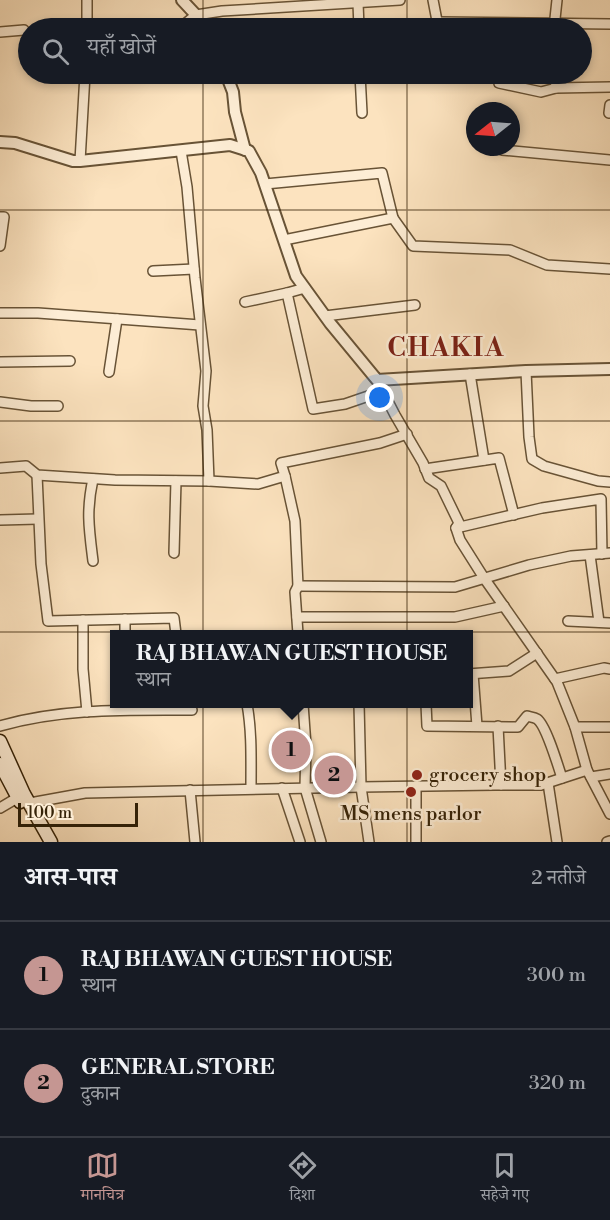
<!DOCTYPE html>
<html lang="hi">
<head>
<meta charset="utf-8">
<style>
  body { margin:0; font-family:"Libre Bodoni","Noto Serif Devanagari",serif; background:#242831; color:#f1f3f6 }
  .compass { position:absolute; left:466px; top:102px; width:54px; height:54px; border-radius:50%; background:#171b24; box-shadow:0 3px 9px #0003; rotate:253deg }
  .scale { position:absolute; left:18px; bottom:15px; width:120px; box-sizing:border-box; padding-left:6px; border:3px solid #362308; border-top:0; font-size:16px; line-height:21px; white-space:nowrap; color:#362308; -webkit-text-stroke:4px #fdedd5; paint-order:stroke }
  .you { position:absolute; left:380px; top:398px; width:21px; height:21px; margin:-15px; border:4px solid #fff; border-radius:50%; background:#1a73e8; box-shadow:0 0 0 9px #1a73e833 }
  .badge { display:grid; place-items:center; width:39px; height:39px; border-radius:50%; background:#c59692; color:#111; font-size:20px; font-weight:700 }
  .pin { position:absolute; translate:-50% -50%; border:3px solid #fff; box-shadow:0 2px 6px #0006 }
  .popup { position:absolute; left:110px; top:630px; width:363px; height:78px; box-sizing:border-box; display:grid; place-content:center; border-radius:0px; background:#171b24; filter:drop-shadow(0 2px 4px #0005); font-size:20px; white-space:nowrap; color:#9ea1a6 }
  .popup b { font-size:22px; color:#f1f3f6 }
  .popup::after { content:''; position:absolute; left:50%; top:100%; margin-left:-12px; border:12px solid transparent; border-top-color:#171b24 }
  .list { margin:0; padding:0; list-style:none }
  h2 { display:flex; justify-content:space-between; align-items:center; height:78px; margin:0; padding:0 24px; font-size:26px }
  h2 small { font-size:20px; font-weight:400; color:#9ea1a6 }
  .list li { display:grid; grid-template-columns:39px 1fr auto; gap:18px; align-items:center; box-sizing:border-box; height:108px; padding:0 24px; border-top:2px solid #363941 }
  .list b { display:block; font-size:22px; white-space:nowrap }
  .list p { margin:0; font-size:20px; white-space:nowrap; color:#9ea1a6 }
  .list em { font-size:20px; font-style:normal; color:#9ea1a6 }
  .icon { flex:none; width:33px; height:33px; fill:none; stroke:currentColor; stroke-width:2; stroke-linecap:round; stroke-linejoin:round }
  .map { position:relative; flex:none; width:610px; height:842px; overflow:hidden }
  .search { position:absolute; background:#171b24; box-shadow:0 3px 9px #0003; left:18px; right:18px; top:18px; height:66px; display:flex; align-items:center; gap:15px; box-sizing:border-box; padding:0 21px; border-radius:33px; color:#9ea1a6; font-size:22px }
  .sheet { height:294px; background:#171b24 }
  nav { display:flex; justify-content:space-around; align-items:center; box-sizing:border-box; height:84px; border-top:2px solid #363941; background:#171b24; font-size:16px; color:#9ea1a6 }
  nav a { display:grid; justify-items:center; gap:3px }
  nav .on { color:#c59692 }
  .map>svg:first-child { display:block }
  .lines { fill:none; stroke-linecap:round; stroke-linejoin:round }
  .minor-casing { stroke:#685336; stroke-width:12 }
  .tertiary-casing { stroke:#685336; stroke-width:14 }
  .secondary-casing { stroke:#362308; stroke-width:15 }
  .minor { stroke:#fdedd5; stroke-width:9 }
  .tertiary { stroke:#fdedd5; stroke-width:10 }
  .secondary { stroke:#fdedd5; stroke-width:12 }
  .grid { fill:none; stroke:#362308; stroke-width:1.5; stroke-opacity:0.55 }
  .poi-dot { fill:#8f2418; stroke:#fdedd5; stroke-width:2 }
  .labels { text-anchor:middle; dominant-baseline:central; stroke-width:5; stroke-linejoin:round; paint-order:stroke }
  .poi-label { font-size:20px; fill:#362308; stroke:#fdedd5; text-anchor:start }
  .district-label { font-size:26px; font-weight:bold; letter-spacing:1.5px; fill:#7a1f14; stroke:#fdedd5 }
</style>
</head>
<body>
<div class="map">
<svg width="610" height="842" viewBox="0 0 610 842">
  <rect width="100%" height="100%" fill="#fce3bf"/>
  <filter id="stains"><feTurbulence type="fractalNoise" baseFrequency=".00333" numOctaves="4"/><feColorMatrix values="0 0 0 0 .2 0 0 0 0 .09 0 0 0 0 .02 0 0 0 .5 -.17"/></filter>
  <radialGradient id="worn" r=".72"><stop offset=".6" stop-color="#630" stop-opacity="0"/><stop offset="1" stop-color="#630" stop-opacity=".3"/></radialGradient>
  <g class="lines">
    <defs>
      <g id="minor">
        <path d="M433,0L438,26"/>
        <path d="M358,3L359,28"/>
        <path d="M437,22L610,24"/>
        <path d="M87,28V0"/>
        <path d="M180,28L196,15L222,11L400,0"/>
        <path d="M554,28L557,0"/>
        <path d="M0,32L24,30"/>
        <path d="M360,74L362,113"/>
        <path d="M499,74V83L541,92L556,88L610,87"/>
        <path d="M555,74L556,88"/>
        <path d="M609,113L610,105"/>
        <path d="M502,150L610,160"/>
        <path d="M181,151L187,187L195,278L206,371L203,406L207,430L209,481"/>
        <path d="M80,161L85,74"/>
        <path d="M265,184L382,173L393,218L284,240"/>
        <path d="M0,217H4L0,246"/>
        <path d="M393,218L413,246L510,250L547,265L610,269"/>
        <path d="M153,271L194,269"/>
        <path d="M287,293L313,409L345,404L383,391"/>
        <path d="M245,302L287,293L305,288"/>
        <path d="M0,313H38L200,325"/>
        <path d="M325,316L415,305"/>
        <path d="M0,362L70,361"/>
        <path d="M526,371L529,437L532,459L544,466L598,481L610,482"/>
        <path d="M109,372L117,319"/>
        <path d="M470,374L484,460"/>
        <path d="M377,380L395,415L423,463L429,478L441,486L459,523L456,528L460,540L484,578L557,682L575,727L587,770L610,814"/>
        <path d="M0,402L31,406H58"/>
        <path d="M0,468L26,466L37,475L115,480L209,481L258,484L285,476L281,463L380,443L407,434"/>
        <path d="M425,469L499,458L514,515"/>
        <path d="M37,475L41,564L48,621L174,618L176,634"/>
        <path d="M285,476L295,521L298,586L295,592L298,634"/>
        <path d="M0,520L38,519"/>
        <path d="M456,528L542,508L601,499L602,554"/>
        <path d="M174,553L176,481"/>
        <path d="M590,555L599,622"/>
        <path d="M93,561C89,529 86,511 93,479"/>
        <path d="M298,586L455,587L529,565L571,556L610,553"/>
        <path d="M297,617H455L504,606"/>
        <path d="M83,620V669L87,712"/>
        <path d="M568,621L610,623"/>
        <path d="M125,634V619"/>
        <path d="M468,674L509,671L537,653"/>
        <path d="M473,674L477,726"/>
        <path d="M555,679L604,668L610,669"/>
        <path d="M247,704C252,732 251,760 251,788"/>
        <path d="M303,704L306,746L305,788L321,842"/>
        <path d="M359,704L361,787L369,842"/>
        <path d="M426,704L427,726L518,727L527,716C530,717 534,717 537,719C546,725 558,766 562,778"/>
        <path d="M0,726C62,708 128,710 192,710"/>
        <path d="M498,726L501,785"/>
        <path d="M575,727H610"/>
        <path d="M591,777L610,774"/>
        <path d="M548,783L557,842"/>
        <path d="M416,786V842"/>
        <path d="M282,788L300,842"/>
        <path d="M190,790L195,842"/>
        <path d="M30,803L85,793L361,787L495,785H541L587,770"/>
        <path d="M0,808L17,798"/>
        <path d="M607,842L610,841"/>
      </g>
      <g id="tertiary">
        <path d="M182,0L196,15L204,28"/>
        <path d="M226,74L233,92L235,112L245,150"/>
        <path d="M0,142L15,143L73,161H80L230,145L249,151L261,173L296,276L330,323L377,380L526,371L610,369"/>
      </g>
      <g id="secondary">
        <path d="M0,741L24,794L51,842"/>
        <path d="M0,764L20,802"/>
      </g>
    </defs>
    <!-- minor casing -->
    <use href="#minor" class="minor-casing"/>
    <!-- tertiary casing -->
    <use href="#tertiary" class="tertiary-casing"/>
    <!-- secondary casing -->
    <use href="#secondary" class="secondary-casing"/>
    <!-- minor -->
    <use href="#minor" class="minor"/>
    <!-- tertiary -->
    <use href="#tertiary" class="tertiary"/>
    <!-- secondary -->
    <use href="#secondary" class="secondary"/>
  </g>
  <!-- grid -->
  <path class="grid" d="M203,0V28M407,0V28M203,74V842M407,74V842M0,210H610M0,421H610M0,632H610"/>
  <!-- markers -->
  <g class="poi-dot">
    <circle cx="417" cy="775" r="6"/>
    <circle cx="411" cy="792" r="6"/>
  </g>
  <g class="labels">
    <!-- poi labels -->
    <g class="poi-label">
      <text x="429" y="775">grocery shop</text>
      <text x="411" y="814" text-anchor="middle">MS mens parlor</text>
    </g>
    <!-- district labels -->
    <g class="district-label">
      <text x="446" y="348">CHAKIA</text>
    </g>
  </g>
  <rect width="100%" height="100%" filter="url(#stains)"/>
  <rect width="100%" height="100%" fill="url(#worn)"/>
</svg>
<svg class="compass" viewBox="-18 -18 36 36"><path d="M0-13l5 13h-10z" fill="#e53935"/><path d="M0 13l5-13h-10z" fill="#9ea1a6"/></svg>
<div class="scale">100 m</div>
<div class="you"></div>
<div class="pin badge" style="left:291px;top:750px">1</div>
<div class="popup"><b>RAJ BHAWAN GUEST HOUSE</b>स्थान</div>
<div class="pin badge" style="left:334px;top:775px">2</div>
<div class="search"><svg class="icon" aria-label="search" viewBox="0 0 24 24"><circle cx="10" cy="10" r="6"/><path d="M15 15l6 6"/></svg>यहाँ खोजें</div>
</div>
<section class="sheet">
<h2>आस-पास<small>2 नतीजे</small></h2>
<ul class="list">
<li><span class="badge">1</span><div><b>RAJ BHAWAN GUEST HOUSE</b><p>स्थान</p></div><em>300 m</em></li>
<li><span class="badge">2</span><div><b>GENERAL STORE</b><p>दुकान</p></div><em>320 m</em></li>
</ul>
</section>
<nav>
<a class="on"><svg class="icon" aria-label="map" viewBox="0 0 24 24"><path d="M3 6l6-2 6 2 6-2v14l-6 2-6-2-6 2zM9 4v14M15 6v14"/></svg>मानचित्र</a>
<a><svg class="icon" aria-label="directions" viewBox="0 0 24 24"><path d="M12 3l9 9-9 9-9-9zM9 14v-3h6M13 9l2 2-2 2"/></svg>दिशा</a>
<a><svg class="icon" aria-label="saved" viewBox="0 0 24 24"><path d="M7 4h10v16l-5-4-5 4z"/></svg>सहेजे गए</a>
</nav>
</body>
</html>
